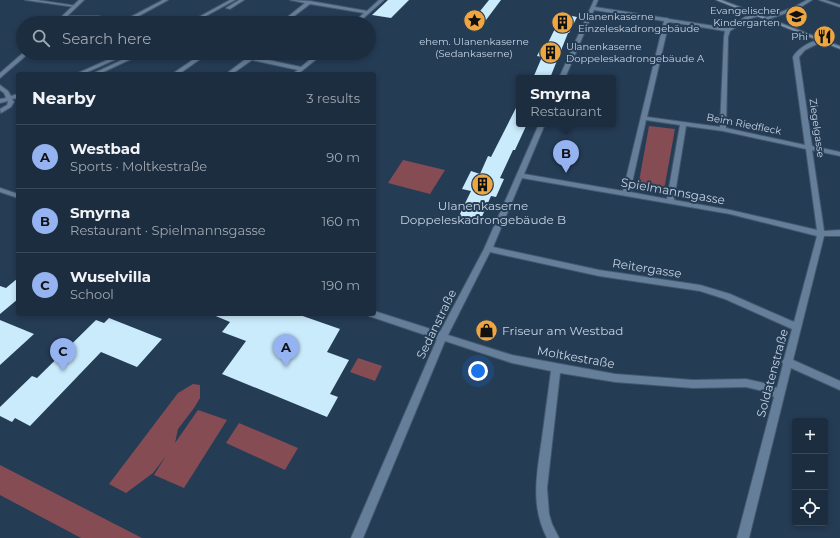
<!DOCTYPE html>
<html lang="en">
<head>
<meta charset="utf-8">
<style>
  body { margin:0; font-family:Montserrat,sans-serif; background:#29394b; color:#f1f3f6 }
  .controls { position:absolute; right:12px; bottom:12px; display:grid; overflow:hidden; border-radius:4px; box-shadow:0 2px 6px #0003 }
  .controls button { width:36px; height:36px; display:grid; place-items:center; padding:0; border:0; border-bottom:1px solid #3a4959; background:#1c2d40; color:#f1f3f6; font:20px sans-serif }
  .you { position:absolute; left:478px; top:371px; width:14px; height:14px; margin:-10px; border:3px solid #fff; border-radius:50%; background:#1a73e8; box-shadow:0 0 0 6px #1a73e833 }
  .badge { display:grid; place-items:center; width:26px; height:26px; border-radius:50%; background:#95b2f1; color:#111; font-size:13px; font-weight:700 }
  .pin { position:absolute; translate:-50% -33px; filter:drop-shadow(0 1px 2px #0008) }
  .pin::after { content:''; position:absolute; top:21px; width:14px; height:12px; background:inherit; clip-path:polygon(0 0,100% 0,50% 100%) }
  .popup { position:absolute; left:516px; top:75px; width:100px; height:52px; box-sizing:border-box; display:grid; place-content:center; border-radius:4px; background:#1c2d40; filter:drop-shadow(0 1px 3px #0005); font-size:13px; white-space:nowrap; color:#a0a8b1 }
  .popup b { font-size:15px; color:#f1f3f6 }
  .popup::after { content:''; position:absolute; left:50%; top:100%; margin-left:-8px; border:8px solid transparent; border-top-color:#1c2d40 }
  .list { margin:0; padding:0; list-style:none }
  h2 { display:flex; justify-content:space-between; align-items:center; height:52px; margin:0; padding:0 16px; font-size:17px }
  h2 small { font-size:13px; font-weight:400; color:#a0a8b1 }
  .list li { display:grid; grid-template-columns:26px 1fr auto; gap:12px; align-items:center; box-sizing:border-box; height:64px; padding:0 16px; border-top:1px solid #3a4959 }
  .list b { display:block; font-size:15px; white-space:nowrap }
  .list p { margin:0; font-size:13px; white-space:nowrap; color:#a0a8b1 }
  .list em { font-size:13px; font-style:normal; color:#a0a8b1 }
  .icon { flex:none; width:22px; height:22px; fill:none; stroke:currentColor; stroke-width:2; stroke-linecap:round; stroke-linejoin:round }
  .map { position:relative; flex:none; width:840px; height:538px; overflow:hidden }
  .search { position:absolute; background:#1c2d40; box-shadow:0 2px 6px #0003; left:16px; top:16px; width:360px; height:44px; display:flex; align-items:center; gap:10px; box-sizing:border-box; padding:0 14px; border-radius:22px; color:#a0a8b1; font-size:15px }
  .panel { position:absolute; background:#1c2d40; box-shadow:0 2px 6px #0003; left:16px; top:72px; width:360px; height:244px; border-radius:4px }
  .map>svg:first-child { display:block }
  .green { fill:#864c54 }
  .building { fill:#caebfc }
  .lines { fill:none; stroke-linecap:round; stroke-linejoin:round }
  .minor-casing { stroke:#44586c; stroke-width:2 }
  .tertiary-casing { stroke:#44586c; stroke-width:2 }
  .minor { fill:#657e99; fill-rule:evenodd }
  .tertiary { fill:#657e99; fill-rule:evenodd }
  .tram { stroke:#8b9caf; stroke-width:1 }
  .labels { text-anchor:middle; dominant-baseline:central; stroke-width:4; stroke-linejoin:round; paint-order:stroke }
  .far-poi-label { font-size:10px; fill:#c5d3e2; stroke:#253c55; text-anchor:end }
  .far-street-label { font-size:10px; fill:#c5d3e2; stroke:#253c55 }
  .street-label { font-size:12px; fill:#c5d3e2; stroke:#253c55 }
  .poi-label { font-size:12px; fill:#c5d3e2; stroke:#253c55 }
</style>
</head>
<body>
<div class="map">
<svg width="840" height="538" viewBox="0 0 840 538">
  <rect width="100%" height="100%" fill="#253c55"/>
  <!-- green -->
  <g class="green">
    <path d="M649,126L675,129L664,190L638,187Z"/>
    <path d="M403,160L445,170L430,194L388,183Z"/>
    <path d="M358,358L382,366L375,381L350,372Z"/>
    <path d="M193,384L200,385V398L194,408L178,429L175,443L198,410L227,420L184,488L154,475L166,456L153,473L126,493L109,484L178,393Z"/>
    <path d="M239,423L298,448L285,470L226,443Z"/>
    <path d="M0,465L142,538H81L0,495Z"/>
  </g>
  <!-- building -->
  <g class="building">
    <path d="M388,0H409L391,18L372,15Z"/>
    <path d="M489,0H501L480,28L468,26Z"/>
    <path d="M562,14L577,17L569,33H568L550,78H533L542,57L537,56L542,46L546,47Z"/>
    <path d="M519,102V124H527L515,150H513L500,178L504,179L496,197L491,196L480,221L459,216L471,191L462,189L471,171L480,174L488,156L491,157Z"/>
    <path d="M18,278V299L0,314V286L6,288Z"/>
    <path d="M211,314H297L340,329L327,352L349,360L330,394L338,397L327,417L222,374L246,341L222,332L230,322Z"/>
    <path d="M109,318L162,339L137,367L101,352L30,426L15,418L12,422L0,416V407L32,376L37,378L96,320L104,323Z"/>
    <path d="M0,320L34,334L0,365Z"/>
  </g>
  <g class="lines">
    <defs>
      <g id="minor">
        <path d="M25,0H37L77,6L75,7Z"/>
        <path d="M163,0H168L126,23H118L97,18H63L61,17L63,16H97L123,21Z"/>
        <path d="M290,0L310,1L367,11L379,0H384L358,23H353L364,13L310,4L285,23H280L305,3Z"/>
        <path d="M594,0H598L595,7L665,18H667L669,19L727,28L745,17L758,14V16L749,19L730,31L728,37L726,128L805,145L793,57C797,49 815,37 823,41L805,50L799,57L812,146L840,152V156L812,150L824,231L840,230V236H824L793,360L840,381V390L791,368L749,538H737L774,397L763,391L746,387L693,388L615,382L560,373L547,488L549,514L552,524L559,538H547C530,506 537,473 542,438C545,416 548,394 551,371L512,363L445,341L363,538H351L437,339L369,316L368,314H374V311L440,332L484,249L539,124H545L524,174L623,191L664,21L594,10L565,78H559ZM669,22L725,31L724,37L720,127L647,117ZM646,120L680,125L667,199L630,192ZM686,126L723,131L806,149L817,230L730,210L674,200ZM522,178L730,214L817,236L794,322L730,294L700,285L599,270L493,247ZM490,252L599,276L700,291L725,299L792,329L784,359L782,362L783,364L777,388L764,383L746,379L693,380L615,374L512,355L448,335Z"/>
        <path d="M807,0H812L798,9L766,20L762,19L794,7Z"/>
        <path d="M819,0H825L840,5V7Z"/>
        <path d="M203,53H209L179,74H172Z"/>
        <path d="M226,53H236L301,67L318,53H324L298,74L295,72L298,70L252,60L232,74H226L247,58Z"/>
        <path d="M0,188L18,194V198L0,192Z"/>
      </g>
      <g id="tertiary">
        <path d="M79,0H84L60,23H55Z"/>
        <path d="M230,0H235L193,23H188Z"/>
        <path d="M239,0H244L230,9L226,8Z"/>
        <path d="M716,0H722L840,46V49Z"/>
        <path d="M23,53H29L0,78V73Z"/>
        <path d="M123,53H130L83,74H76Z"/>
        <path d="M137,53H144L99,74H92Z"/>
        <path d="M0,85L8,91L11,96L18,94V98L12,99L14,102L11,107L1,113L0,109L7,105L8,102V101L0,103V99L6,98L4,93L0,90Z"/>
      </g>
    </defs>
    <!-- minor casing -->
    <use href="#minor" class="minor-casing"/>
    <!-- tertiary casing -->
    <use href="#tertiary" class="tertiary-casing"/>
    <!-- minor -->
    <use href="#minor" class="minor"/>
    <!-- tertiary -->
    <use href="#tertiary" class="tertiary"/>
    <!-- tram -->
    <path class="tram" d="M718,0L840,48"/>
  </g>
  <!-- icons -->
  <defs>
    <symbol id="school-disc" viewBox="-11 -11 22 22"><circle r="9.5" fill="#f0a63f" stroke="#253c55"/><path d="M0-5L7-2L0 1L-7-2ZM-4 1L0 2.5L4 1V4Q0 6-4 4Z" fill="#111"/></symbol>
    <symbol id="sight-disc" viewBox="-11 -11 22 22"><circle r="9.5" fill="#f0a63f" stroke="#253c55"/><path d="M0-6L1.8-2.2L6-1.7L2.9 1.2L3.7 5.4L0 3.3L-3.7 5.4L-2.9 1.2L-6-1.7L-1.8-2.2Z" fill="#111"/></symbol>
    <symbol id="building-disc" viewBox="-11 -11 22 22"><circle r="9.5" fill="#f0a63f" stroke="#253c55"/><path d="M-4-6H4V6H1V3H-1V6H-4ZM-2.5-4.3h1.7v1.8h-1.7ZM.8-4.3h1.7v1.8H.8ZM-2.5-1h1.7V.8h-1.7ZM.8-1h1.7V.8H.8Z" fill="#111"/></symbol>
    <symbol id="restaurant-disc" viewBox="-11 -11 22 22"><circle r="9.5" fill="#f0a63f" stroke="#253c55"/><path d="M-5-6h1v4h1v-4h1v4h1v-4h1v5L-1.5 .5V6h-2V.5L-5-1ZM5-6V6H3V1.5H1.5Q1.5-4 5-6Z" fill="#111"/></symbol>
    <symbol id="shop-disc" viewBox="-11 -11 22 22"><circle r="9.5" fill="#f0a63f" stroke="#253c55"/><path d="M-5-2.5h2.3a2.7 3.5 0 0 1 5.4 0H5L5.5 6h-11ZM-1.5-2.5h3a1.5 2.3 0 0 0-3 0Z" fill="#111"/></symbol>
  </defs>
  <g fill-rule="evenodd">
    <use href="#school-disc" x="784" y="4" width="25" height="25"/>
    <use href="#sight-disc" x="462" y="8" width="25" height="25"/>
    <use href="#building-disc" x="550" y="10" width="25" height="25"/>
    <use href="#restaurant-disc" x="812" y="24" width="25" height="25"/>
    <use href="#building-disc" x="538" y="40" width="25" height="25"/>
    <use href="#building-disc" x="470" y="172" width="25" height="25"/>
    <use href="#shop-disc" x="474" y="318" width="25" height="25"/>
  </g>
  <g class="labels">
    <!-- far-poi labels -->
    <g class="far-poi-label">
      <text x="780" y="10">Evangelischer<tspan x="780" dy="12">Kindergarten</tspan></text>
      <text x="578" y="16" text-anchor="start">Ulanenkaserne<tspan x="578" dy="12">Einzeleskadrongebäude</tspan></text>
      <text x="808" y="36">Phi</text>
      <text x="474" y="41" text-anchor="middle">ehem. Ulanenkaserne<tspan x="474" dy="12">(Sedankaserne)</tspan></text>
      <text x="566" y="46" text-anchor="start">Ulanenkaserne<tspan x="566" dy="12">Doppeleskadrongebäude A</tspan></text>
    </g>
    <!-- far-street labels -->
    <g class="far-street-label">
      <text transform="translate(744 124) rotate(11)">Beim Riedfleck</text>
      <text transform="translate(817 128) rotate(82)">Ziegelgasse</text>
    </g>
    <!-- street labels -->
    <g class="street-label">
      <text transform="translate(673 191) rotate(10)">Spielmannsgasse</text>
      <text transform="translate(647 268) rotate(9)">Reitergasse</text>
      <text transform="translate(436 324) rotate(-64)">Sedanstraße</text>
      <text transform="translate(576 357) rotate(10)">Moltkestraße</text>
      <text transform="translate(772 373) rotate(-75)">Soldatenstraße</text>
    </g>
    <!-- poi labels -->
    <g class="poi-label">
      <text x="483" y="205">Ulanenkaserne<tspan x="483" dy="14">Doppeleskadrongebäude B</tspan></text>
      <text x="502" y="330" text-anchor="start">Friseur am Westbad</text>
    </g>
  </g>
</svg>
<div class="controls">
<button>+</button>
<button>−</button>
<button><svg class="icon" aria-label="locate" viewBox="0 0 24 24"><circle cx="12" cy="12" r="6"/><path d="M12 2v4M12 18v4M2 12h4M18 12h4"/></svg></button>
</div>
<div class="you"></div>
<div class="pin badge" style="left:286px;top:367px">A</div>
<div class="pin badge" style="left:566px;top:173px">B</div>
<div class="popup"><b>Smyrna</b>Restaurant</div>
<div class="pin badge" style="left:63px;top:371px">C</div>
<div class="search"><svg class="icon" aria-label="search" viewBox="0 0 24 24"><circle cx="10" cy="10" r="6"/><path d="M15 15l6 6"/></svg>Search here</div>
<section class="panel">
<h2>Nearby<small>3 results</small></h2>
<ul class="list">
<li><span class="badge">A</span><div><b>Westbad</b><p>Sports · Moltkestraße</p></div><em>90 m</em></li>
<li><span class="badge">B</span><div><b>Smyrna</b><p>Restaurant · Spielmannsgasse</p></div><em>160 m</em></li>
<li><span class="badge">C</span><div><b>Wuselvilla</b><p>School</p></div><em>190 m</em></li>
</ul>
</section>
</div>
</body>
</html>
